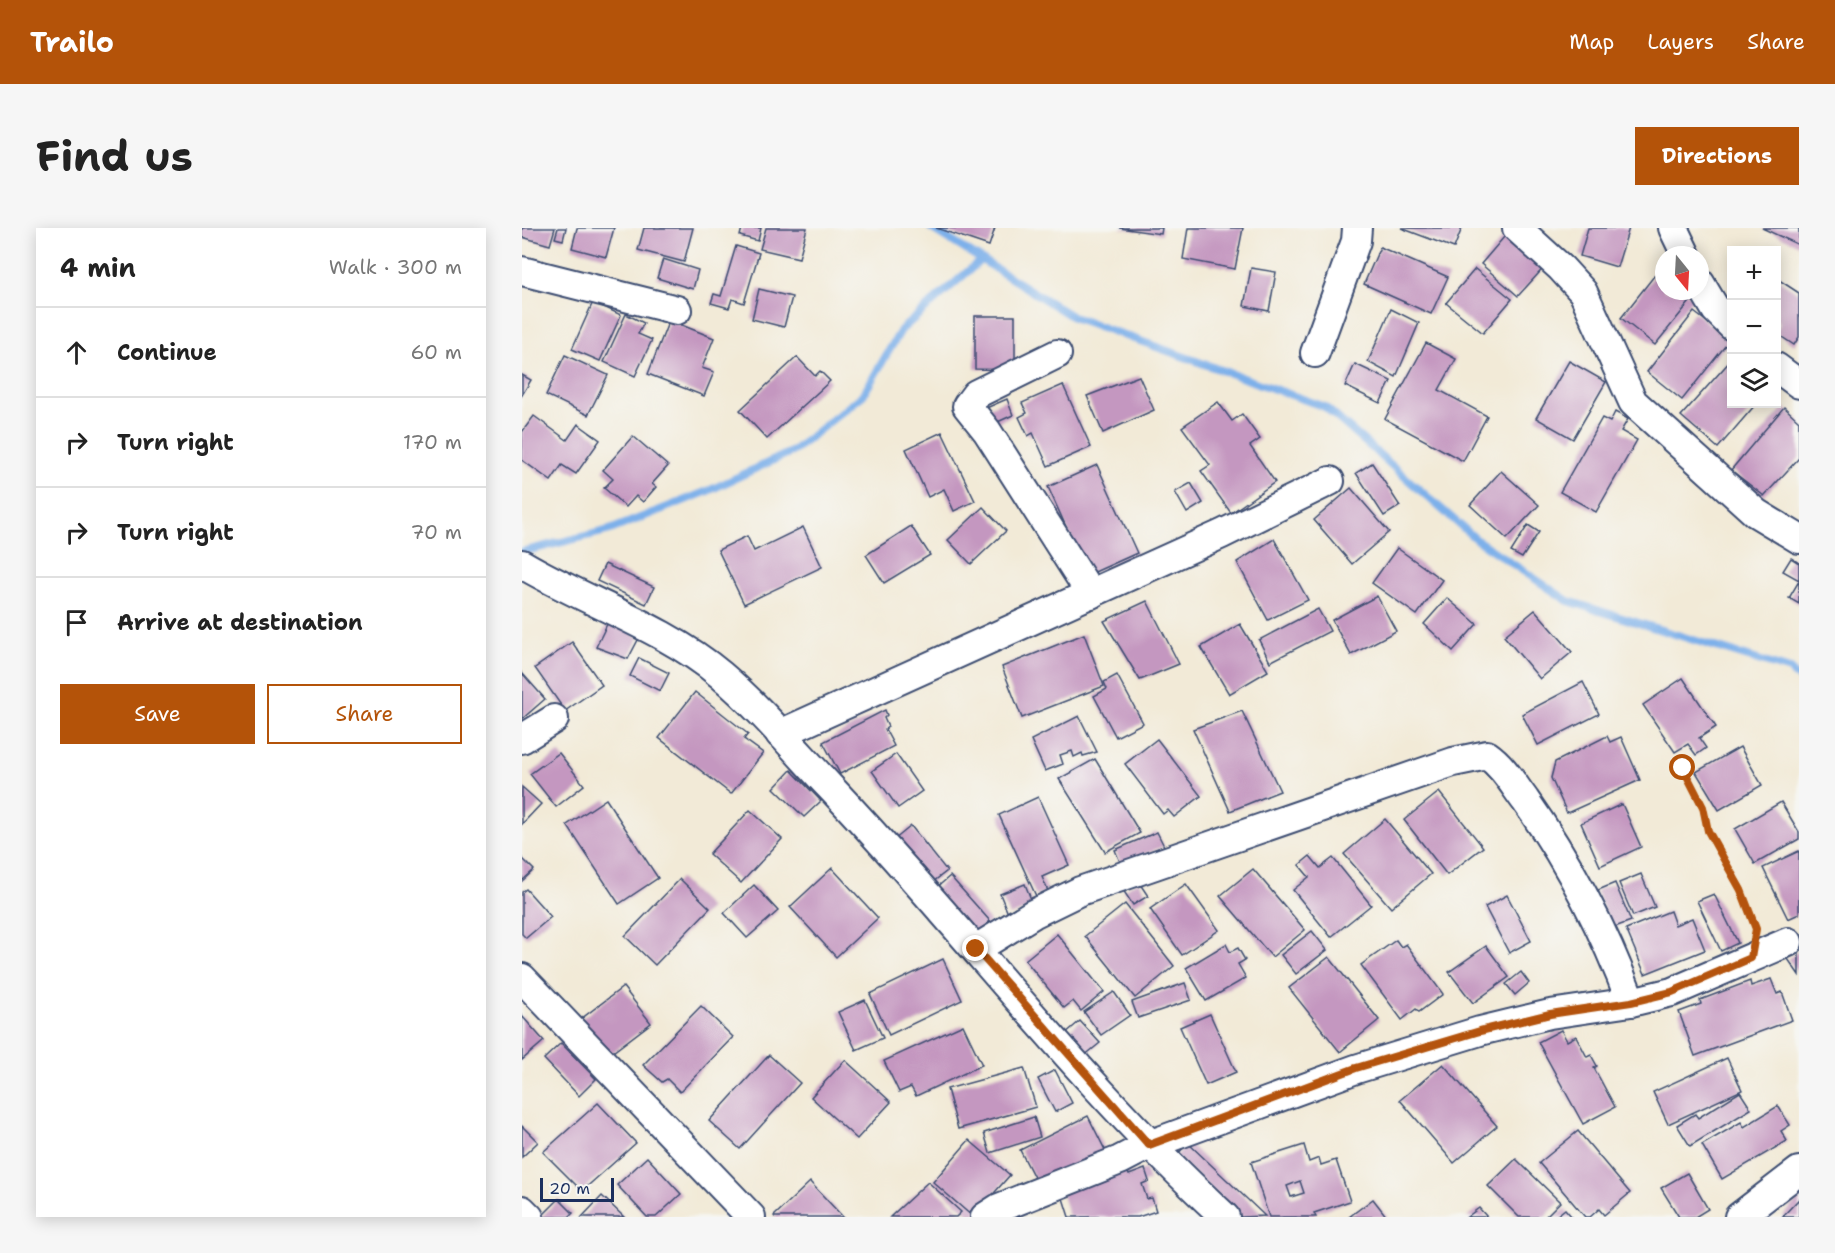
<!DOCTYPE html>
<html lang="en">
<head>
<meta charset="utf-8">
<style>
  body { margin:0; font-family:"Shantell Sans",sans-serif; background:#f6f6f6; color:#222 }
  .controls { position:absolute; right:18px; top:18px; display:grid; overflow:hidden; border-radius:0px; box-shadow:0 3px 15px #0003 }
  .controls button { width:54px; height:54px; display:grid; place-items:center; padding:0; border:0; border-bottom:2px solid #e0e0e0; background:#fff; color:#222; font:30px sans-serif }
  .compass { position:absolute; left:1133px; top:18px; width:54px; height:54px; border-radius:50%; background:#fff; box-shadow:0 3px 15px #0003; rotate:162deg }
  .scale { position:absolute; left:18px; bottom:15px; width:74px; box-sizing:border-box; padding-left:6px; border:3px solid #1b2f5e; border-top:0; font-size:16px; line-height:21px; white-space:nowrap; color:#1b2f5e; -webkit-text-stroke:4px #f6f6f2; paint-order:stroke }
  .stop { position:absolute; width:18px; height:18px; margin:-14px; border:4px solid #b45309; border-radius:50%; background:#fff }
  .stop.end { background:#b45309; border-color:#fff; box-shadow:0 2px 6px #0008 }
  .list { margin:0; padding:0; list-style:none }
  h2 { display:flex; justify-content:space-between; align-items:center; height:78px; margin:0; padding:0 24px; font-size:26px }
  h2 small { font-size:20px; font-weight:400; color:#767676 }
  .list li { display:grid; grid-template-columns:39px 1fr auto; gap:18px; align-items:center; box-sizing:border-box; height:90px; padding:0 24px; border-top:2px solid #e0e0e0 }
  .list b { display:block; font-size:22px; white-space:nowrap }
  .list em { font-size:20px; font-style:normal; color:#767676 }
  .actions { display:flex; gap:12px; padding:18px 24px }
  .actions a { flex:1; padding:14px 0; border:2px solid #b45309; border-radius:0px; text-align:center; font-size:21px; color:#b45309 }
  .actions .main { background:#b45309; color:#fff }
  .icon { flex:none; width:33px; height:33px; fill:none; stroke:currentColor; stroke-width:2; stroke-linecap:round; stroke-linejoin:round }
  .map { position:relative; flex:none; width:1277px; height:989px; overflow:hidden; border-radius:0px }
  header { display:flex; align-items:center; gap:36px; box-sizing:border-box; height:84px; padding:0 30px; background:#b45309; color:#fff }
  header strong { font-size:28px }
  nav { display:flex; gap:33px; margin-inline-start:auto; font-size:21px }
  .intro { display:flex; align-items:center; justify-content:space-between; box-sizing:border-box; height:144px; padding:0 36px }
  h1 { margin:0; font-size:42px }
  .button { padding:15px 27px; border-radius:0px; background:#b45309; color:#fff; font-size:21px; font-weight:700 }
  main { display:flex; gap:36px; padding:0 36px }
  aside { flex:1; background:#fff; border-radius:0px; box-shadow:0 3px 15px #0003 }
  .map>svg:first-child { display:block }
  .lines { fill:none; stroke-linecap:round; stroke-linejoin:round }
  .stream { stroke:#7db0ea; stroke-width:8 }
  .building { fill:#c497c0; fill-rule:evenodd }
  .street-casing { stroke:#3b4b70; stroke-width:32 }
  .path { stroke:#3b4b70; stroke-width:4; stroke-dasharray:1.5 4.5; stroke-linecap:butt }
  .street { stroke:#fff; stroke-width:28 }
  .route { stroke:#b45309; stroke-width:8 }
</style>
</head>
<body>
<header>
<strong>Trailo</strong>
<nav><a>Map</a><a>Layers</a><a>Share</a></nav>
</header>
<div class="intro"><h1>Find us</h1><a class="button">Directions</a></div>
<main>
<aside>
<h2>4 min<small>Walk · 300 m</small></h2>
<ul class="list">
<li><svg class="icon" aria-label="ahead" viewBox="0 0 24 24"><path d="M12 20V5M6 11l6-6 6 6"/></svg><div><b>Continue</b></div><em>60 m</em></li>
<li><svg class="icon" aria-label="right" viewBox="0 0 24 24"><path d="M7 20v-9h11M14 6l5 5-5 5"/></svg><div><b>Turn right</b></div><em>170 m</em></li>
<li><svg class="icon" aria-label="right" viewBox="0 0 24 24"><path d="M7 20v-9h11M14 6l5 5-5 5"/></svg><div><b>Turn right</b></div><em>70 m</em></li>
<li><svg class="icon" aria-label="arrive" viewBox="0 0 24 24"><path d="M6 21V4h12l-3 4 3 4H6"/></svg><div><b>Arrive at destination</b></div></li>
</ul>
<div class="actions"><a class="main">Save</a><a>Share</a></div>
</aside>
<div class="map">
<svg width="1277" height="989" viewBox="0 0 1277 989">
  <rect width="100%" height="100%" fill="#f6f6f2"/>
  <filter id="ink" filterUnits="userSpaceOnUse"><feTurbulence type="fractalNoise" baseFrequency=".0167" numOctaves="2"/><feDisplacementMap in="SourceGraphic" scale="12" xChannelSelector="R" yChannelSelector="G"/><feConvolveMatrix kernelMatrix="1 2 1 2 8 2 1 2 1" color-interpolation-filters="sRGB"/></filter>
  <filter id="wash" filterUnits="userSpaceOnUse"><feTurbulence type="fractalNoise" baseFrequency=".008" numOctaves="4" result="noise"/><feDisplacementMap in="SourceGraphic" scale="24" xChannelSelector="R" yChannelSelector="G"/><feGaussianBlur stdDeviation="1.35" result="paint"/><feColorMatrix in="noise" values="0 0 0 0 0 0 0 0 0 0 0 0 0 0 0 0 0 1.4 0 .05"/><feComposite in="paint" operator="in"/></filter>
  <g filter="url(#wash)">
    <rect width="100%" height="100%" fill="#f2ead7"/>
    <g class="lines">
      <!-- stream -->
      <g class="stream">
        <path d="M409,0L551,89L803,179L955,312L1046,373L1268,442L1277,451"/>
        <path d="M0,324L88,302L186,263L271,223L341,167L379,102L459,32"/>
      </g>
    </g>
    <g id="blocks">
      <!-- building -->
      <g class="building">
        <path d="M0,0H33L28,17L0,9Z"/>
        <path d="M36,0H44L41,12L33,10Z"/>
        <path d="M55,0H92L84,29L50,20Z"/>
        <path d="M122,0H171L162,34L116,22Z"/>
        <path d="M220,0H239L236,13L218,8Z"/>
        <path d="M244,0H285L277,30L238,21Z"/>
        <path d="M414,0H473L467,18Z"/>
        <path d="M597,0H640L639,6Z"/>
        <path d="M666,0H721L713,41L661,31Z"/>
        <path d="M879,0H940L932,20Z"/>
        <path d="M1066,0H1107L1095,39L1058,28Z"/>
        <path d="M1240,0H1277V17Z"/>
        <path d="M988,2L1026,35L996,68L959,36Z"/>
        <path d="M214,18L237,25L222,75L210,71L207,80L189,75L192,66L199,68Z"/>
        <path d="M858,19L926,49L909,86L842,56Z"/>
        <path d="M141,31L176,42L171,61L135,50Z"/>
        <path d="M729,40L754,44L747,83L722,78Z"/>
        <path d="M953,41L990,71L961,105L924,75Z"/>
        <path d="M1136,43L1142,48V63H1162L1171,70L1133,117L1099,90Z"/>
        <path d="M1254,50L1277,65V109L1272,117L1254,105L1258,94L1254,92Z"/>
        <path d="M237,61L270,69L262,99L230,91Z"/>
        <path d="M71,74L99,87L78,133L50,121Z"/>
        <path d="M869,81L897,95L874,149L846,134Z"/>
        <path d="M1172,84L1208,112L1160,172L1125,144Z"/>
        <path d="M104,86L122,95L116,106L130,112L113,148L82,134Z"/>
        <path d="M453,88H493V142L453,141Z"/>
        <path d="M147,92L192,110L180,140L192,144L182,168L126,146Z"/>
        <path d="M904,115L934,131L917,162L965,188L941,233L863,191Z"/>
        <path d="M43,127L86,147L66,187L24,167Z"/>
        <path d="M275,129L293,148L298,143L308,153L245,211L218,182Z"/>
        <path d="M1210,131V176H1234L1196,220L1159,188Z"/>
        <path d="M1047,133L1084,154L1051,211L1014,190Z"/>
        <path d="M833,136L869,153L858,175L823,158Z"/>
        <path d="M0,147L9,152L0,167Z"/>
        <path d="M617,148L632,182L581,205L565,168Z"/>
        <path d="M541,157L569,219L526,238L511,205L506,208L497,189L505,185L500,175Z"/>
        <path d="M485,171L491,187L469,197L462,181Z"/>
        <path d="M696,174L710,193L720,186L738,211L728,218L753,254L709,285L679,243L688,237L660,199Z"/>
        <path d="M1262,179L1277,193V230L1242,268L1209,242Z"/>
        <path d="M1093,184L1106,191L1099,203L1115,212L1074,284L1038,264L1080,190L1088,194Z"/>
        <path d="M12,188L45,212L56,196L78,212L54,246L40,237L29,253L0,232V204Z"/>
        <path d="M420,204L453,273L432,283L422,261L406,269L384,221Z"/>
        <path d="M111,208L146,238L130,256L134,259L121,274L114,268L104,279L82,260L91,251L81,242Z"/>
        <path d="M850,235L878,278L862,288L834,245Z"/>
        <path d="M575,237L615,325L566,347L526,259Z"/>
        <path d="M979,243L1017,277L985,311L948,277Z"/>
        <path d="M669,255L681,275L665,285L653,264Z"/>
        <path d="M829,260L867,304L830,336L792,292Z"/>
        <path d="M461,279L484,303L449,336L426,312Z"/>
        <path d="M1006,297L1017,304L1000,330L989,324Z"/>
        <path d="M389,298L408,327L362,355L344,327Z"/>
        <path d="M281,299L300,339L222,376L196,322L225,308L232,323Z"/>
        <path d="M752,311L786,372L746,392L715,334Z"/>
        <path d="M875,320L920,352L895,387L850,355Z"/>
        <path d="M1269,330L1277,335V352L1261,343Z"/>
        <path d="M83,336L132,359L124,376L75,353Z"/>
        <path d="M1277,353V376L1267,370Z"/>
        <path d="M855,368L874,403L829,427L810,392Z"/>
        <path d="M925,370L955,396L931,423L902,396Z"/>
        <path d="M625,373L657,436L618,452L582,393Z"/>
        <path d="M796,381L808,403L748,434L737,412Z"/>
        <path d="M1013,382L1050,424L1018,451L982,408Z"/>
        <path d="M88,390L117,410L106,431L74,419Z"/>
        <path d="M718,396L746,443L707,466L679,419Z"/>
        <path d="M562,406L582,458L500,490L480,439Z"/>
        <path d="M50,414L80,457L43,483L13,440Z"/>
        <path d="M117,430L147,445L138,463L108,448Z"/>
        <path d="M0,445L23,471L0,491Z"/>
        <path d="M595,447L621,495L594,509L572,468L585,461L582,454Z"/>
        <path d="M1161,450L1194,499L1177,510L1184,520L1174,527L1166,516L1153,524L1121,477Z"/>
        <path d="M1061,454L1077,486L1016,517L1000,486Z"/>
        <path d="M173,464L226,506L222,511L241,525L209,566L137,510Z"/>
        <path d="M363,482L365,487L362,490L366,499L363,501L372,518L318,546L301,514Z"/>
        <path d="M720,483L758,563L708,583L671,501Z"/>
        <path d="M557,488L575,524L561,528L560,525L552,529L550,523L538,527L541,536L523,543L509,512Z"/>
        <path d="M1085,508L1088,514L1099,509L1118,552L1045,585L1029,550L1033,534Z"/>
        <path d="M635,511L679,568L652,589L646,582L641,586L603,536Z"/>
        <path d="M1218,519L1240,557L1197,582L1174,544Z"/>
        <path d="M37,525L62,557L34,579L8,546Z"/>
        <path d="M374,526L400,563L376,580L350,543Z"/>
        <path d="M573,531L618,605L583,624L537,551Z"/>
        <path d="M269,542L299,573L282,589L252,560Z"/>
        <path d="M0,559L19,576L0,596Z"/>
        <path d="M917,564L961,619L925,647L882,592Z"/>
        <path d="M516,569L547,637L520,649L526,663L514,668L477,587Z"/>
        <path d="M84,571L136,650L97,676L45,597Z"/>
        <path d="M1259,574L1277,604V611L1233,636L1213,601Z"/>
        <path d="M1100,576L1119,619L1078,638L1059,595Z"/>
        <path d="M228,582L260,611L219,655L187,626Z"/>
        <path d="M863,591L909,646L869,680L822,626Z"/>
        <path d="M389,598L425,643L407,657L372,612Z"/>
        <path d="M635,604L642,618L599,636L593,622Z"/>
        <path d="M1277,623V686L1266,691L1241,640Z"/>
        <path d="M788,628L798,640L811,630L849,677L809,709L771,662L787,649L777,637Z"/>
        <path d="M0,630L12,642L0,653Z"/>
        <path d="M310,640L356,690L314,729L268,679Z"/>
        <path d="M731,641L783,702L750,729L698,668Z"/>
        <path d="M1119,646L1133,679L1111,688L1097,655Z"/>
        <path d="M428,648L468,693L453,707L412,662Z"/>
        <path d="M158,651L188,680L133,737L103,708Z"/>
        <path d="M616,653L626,668L611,677L601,662Z"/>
        <path d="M1093,655L1109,693L1090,700L1074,663Z"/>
        <path d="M503,656L512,679L487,688L478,666Z"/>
        <path d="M664,656L697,702L660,727L628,681Z"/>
        <path d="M232,657L256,683L225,710L202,685Z"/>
        <path d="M4,661L29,689L4,710L0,706V664Z"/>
        <path d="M1192,666L1216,715L1199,723L1175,673Z"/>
        <path d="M985,667L1009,713L987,725L963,679Z"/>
        <path d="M603,676L652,738L613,770L563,708Z"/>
        <path d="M1148,683L1153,697L1170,690L1183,722L1123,746L1104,701Z"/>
        <path d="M790,703L805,722L774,746L759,727Z"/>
        <path d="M535,706L582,764L559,783L551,773L542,780L503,732Z"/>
        <path d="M874,712L879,719L884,716L921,766L897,784L894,781L880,792L839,737Z"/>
        <path d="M704,716L708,724L716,720L723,732L716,736L724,750L684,773L664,740Z"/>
        <path d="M964,718L987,749L951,775L927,744Z"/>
        <path d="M1277,723V747L1266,731Z"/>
        <path d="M807,729L857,792L818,824L767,760Z"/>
        <path d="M421,731L440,772L367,807L348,766Z"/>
        <path d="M999,744L1007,755L993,767L984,756Z"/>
        <path d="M1249,751L1255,766L1260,764L1270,792L1173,828L1157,784L1179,776L1178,772L1228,753L1229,758Z"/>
        <path d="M663,755L669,772L616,790L610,774Z"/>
        <path d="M101,759L129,795L87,827L59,791Z"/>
        <path d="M592,764L608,787L579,807L562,784Z"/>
        <path d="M343,772L361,810L334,822L316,784Z"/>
        <path d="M179,778L211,809L158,864L145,851L140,854L121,837Z"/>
        <path d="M688,786L714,844L684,857L658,799Z"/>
        <path d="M0,788L22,813L0,832Z"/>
        <path d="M558,793L578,815L562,828L543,806Z"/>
        <path d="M441,797L460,837L394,868L389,859L377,864L362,833Z"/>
        <path d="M1039,802L1045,813L1054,808L1065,829L1069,827L1075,838L1072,840L1093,879L1061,896L1016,814Z"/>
        <path d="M39,815L74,851L57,868L22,831Z"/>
        <path d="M247,827L278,855L218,921L187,893Z"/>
        <path d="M1205,830L1220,862L1146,896L1131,864Z"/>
        <path d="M323,832L369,874L335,911L289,869Z"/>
        <path d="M921,836L975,898L932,935L878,872Z"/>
        <path d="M502,840L514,879L436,901L425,861Z"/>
        <path d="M533,842L550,875L533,884L516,851Z"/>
        <path d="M1218,864L1229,881L1168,918L1155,897L1173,886L1176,890Z"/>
        <path d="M76,875L114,915L60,963L21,924Z"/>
        <path d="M1256,878L1268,897L1259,903L1265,913L1200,951L1180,917L1219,894L1222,899Z"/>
        <path d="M566,888L585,926L517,959L498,922Z"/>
        <path d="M512,889L518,909L468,925L462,905Z"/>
        <path d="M0,898L16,914L0,929Z"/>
        <path d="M1056,903L1108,965L1082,987L1077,981L1068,989H1063L1017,935Z"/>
        <path d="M447,912L488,947L451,989L411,954Z"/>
        <path d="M666,915L743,988L719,989L654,928Z"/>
        <path d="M782,917L787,934L797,930L799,937L814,932L828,973L792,985L794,989H747L729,934ZM778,953L782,965L769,969L765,958Z"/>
        <path d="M125,929L159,966L134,989H125L95,957Z"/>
        <path d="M994,931L1038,974L1023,989H997L966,958Z"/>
        <path d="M623,941L627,953L620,956L625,971L630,970L634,983L616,989H547L539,964L605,942L607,947Z"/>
        <path d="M1165,945L1186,981L1173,989H1157L1139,960Z"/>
        <path d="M288,954L321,989H253L252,988Z"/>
        <path d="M406,954L439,984L434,989H368Z"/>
        <path d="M80,968L102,989H60Z"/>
        <path d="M37,971L51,985L47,989H19Z"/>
        <path d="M851,971L865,989H827Z"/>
        <path d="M1277,971V989H1260Z"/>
        <path d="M957,980L965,989H945Z"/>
        <path d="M1043,981L1050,989H1033Z"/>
      </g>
    </g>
  </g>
  <g filter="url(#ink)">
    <use href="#blocks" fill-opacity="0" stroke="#3b4b70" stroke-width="1.5"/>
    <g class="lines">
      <defs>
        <g id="street">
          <path d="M995,0L1039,40L1061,64L1111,174L1234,285L1277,311"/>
          <path d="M1151,0L1164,27"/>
          <path d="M0,43L155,82"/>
          <path d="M1178,55L1194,82L1210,98"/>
          <path d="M793,125L834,13L835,0"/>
          <path d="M535,126L454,166L445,178L465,203L569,366"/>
          <path d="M1254,139L1277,156"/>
          <path d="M0,336C64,374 142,399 199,447C238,480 273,522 308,559C442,700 559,857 703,989"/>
          <path d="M258,506L700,306L808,253"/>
          <path d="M0,511L32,491"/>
          <path d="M454,721L511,686L558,663L931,534L965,527C981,538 991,556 1003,572C1047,634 1082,702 1109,774"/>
          <path d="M0,750L229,989"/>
          <path d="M0,982L7,989"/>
          <path d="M463,989L477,980L598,932L627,917L834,841L958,803L1028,786L1109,774L1150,764L1266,714"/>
          <path d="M1217,989L1277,943"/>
        </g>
      </defs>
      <!-- street casing -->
      <use href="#street" class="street-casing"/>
      <!-- path -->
      <path class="path" d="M1161,540L1181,579L1186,603L1219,661L1234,700"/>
      <!-- street -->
      <use href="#street" class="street"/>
    </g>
  </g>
  <g class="lines" filter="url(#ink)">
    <!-- route -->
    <path class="route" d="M454,721L627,917L834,840L958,803L1028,786L1109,774L1150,764L1229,730L1234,701L1219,662L1186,603L1181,579L1161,540"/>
  </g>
</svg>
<div class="controls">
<button>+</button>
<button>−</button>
<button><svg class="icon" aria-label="layers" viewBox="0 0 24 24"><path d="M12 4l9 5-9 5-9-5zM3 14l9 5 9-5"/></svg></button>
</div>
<svg class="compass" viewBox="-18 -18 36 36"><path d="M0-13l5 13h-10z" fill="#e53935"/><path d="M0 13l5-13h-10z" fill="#767676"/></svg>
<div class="scale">20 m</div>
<div class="stop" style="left:1161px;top:540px"></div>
<div class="stop end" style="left:454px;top:721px"></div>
</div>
</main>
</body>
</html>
